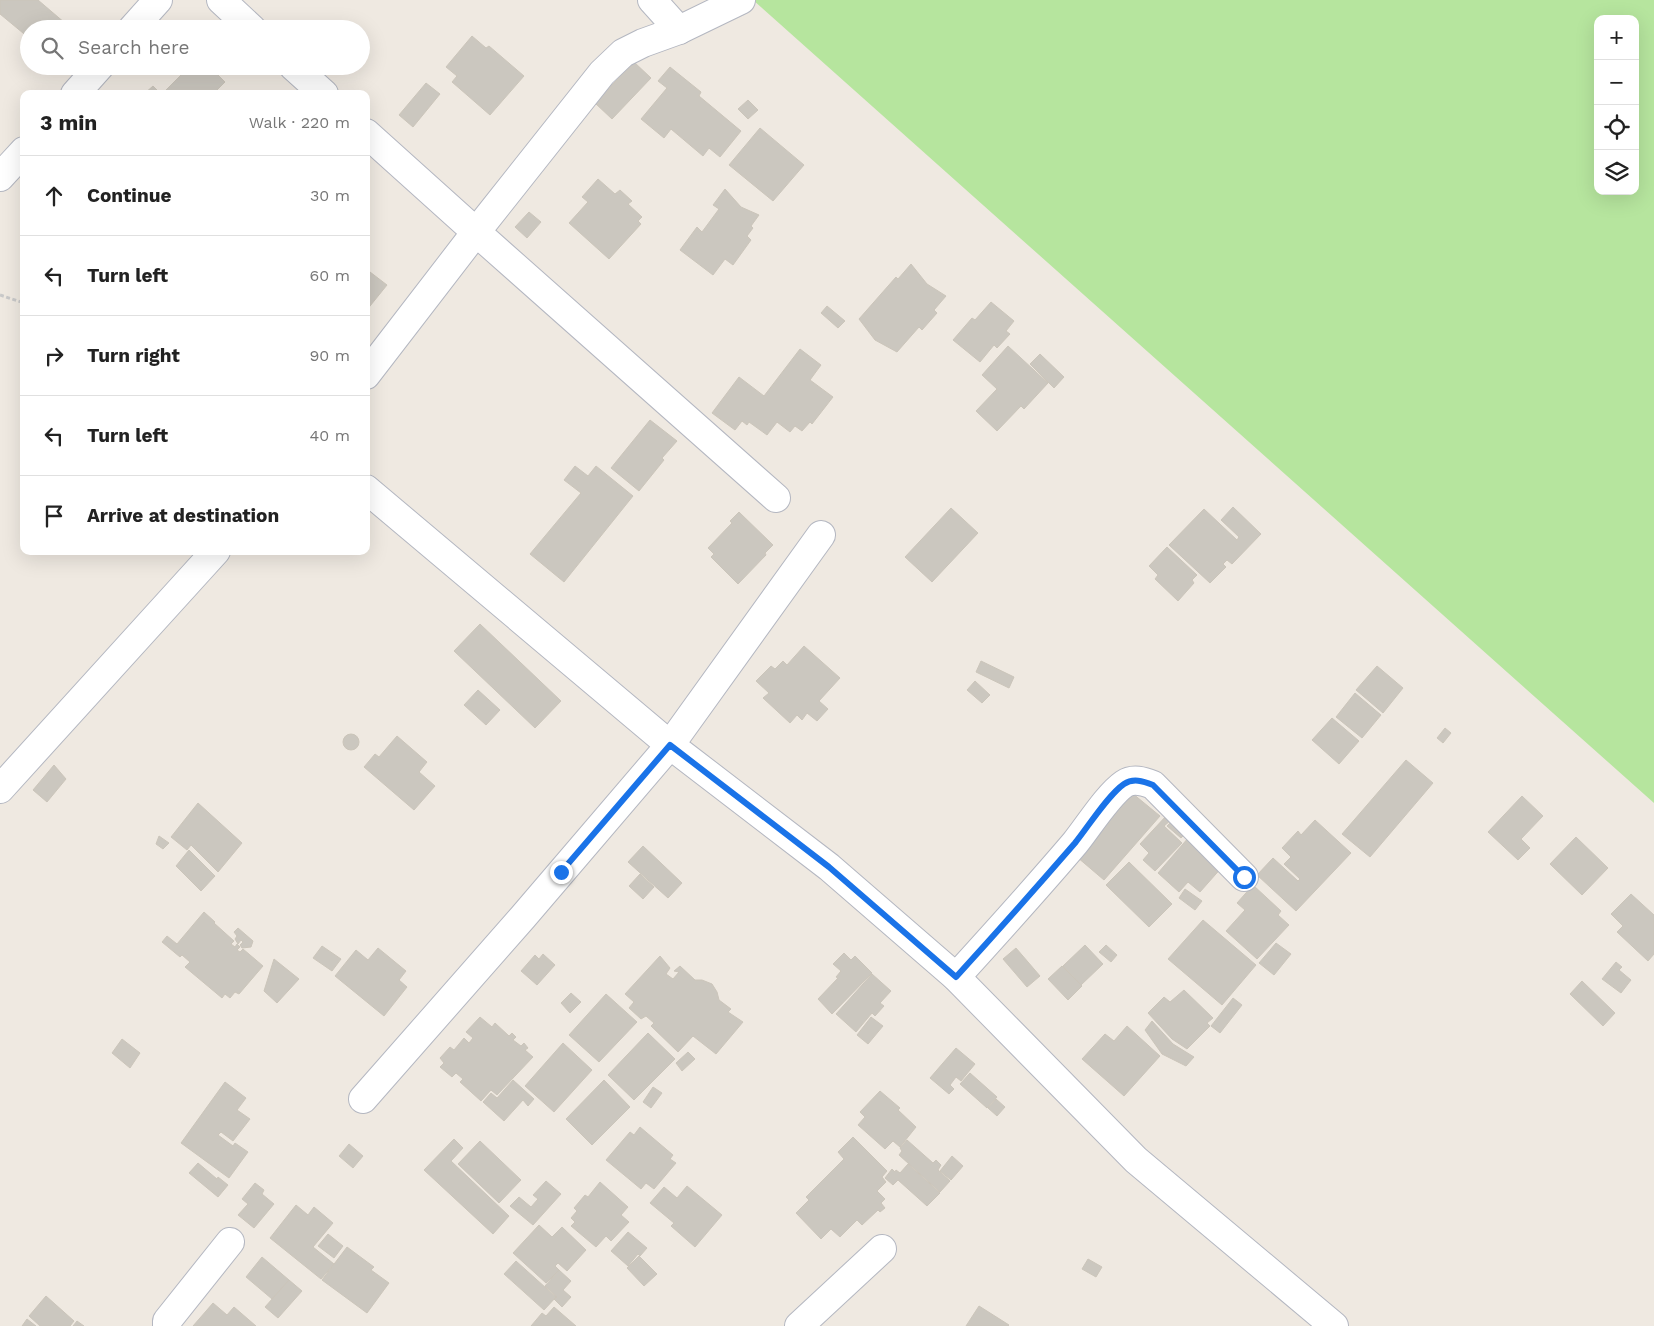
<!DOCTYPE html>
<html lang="en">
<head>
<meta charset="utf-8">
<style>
  body { margin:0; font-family:"Work Sans",sans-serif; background:#f2f2f2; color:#222 }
  .controls { position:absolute; right:15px; top:15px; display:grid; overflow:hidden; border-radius:10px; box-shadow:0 5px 20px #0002 }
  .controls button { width:45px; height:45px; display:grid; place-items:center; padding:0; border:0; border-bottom:1px solid #e0e0e0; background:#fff; color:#222; font:25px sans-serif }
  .stop { position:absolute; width:15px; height:15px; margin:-11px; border:4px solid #1a73e8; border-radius:50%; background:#fff }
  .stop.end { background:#1a73e8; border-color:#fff; box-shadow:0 1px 5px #0008 }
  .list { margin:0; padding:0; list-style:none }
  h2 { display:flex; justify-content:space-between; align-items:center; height:65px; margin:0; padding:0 20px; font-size:21px }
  h2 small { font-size:16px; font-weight:400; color:#767676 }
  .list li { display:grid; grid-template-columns:32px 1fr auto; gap:15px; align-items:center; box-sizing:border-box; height:80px; padding:0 20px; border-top:1px solid #e0e0e0 }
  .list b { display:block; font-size:19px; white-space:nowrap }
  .list em { font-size:16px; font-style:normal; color:#767676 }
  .icon { flex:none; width:28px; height:28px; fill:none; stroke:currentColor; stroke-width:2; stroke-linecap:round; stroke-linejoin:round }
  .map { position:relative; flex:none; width:1654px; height:1326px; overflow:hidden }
  .search { position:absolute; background:#fff; box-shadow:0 5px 20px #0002; left:20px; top:20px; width:350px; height:55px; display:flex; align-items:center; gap:12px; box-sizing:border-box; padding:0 18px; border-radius:28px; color:#767676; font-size:19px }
  .panel { position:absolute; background:#fff; box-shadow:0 5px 20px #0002; left:20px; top:90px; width:350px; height:465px; border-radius:10px }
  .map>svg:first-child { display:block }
  .green { fill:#b6e59e; fill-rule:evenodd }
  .building { fill:#cbc7bf; stroke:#cbc5ba }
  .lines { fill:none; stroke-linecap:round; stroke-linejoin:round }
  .minor-casing { stroke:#b4b7c1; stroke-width:30 }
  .path { stroke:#c9c9c9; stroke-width:3; stroke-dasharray:4 2.5; stroke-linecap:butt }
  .minor { stroke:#fff; stroke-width:28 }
  .route { stroke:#1a73e8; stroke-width:6 }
</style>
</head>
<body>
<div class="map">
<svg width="1654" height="1326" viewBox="0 0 1654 1326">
  <rect width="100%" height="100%" fill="#efe9e1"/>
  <!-- green -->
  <path class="green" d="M753,0H1654V804V803ZM1598,19H1635V191H1598Z"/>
  <!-- building -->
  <g class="building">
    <path d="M0,0H38L72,29H29V38L0,14Z"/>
    <path d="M472,36L486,48L489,46L524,76L490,115L452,82L457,76L446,67Z"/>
    <path d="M634,62L651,78L612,119L595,103Z"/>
    <path d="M190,66H209L225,82L213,94H162Z"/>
    <path d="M670,67L701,92L699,96L741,131L720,157L709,148L703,156L671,129L664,138L641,119L667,88L658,81Z"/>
    <path d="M426,83L440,94L413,127L399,115Z"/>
    <path d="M153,86L161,94H144Z"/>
    <path d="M748,100L758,110L748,119L738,109Z"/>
    <path d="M760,128L804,165L773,201L729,165Z"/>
    <path d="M598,179L615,194L620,190L632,201L628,204L642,217L638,221L641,224L609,259L569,223L588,202L582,197Z"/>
    <path d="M725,189L741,207L759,215L751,226L753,228L747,236L751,240L733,265L725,259L713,275L680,250L697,227L702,232L719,209L713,205Z"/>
    <path d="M529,212L541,222L527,238L515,227Z"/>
    <path d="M911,264L927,284L946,296L934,310L937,313L922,330L919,327L897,352L875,340L859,319L896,277L898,279Z"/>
    <path d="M370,272L387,285L366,311V277Z"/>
    <path d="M991,302L1014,321L1006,331L1010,334L997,348L994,345L980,362L953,340L972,318L975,320Z"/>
    <path d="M827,306L845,321L838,328L821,313Z"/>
    <path d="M1008,346L1048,383L1024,409L1021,406L997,431L976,411L997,389L982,375Z"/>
    <path d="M800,349L821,365L810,380L833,397L812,424L810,422L802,431L795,426L790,432L777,422L767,435L749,422L747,425L742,421L735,430L712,413L739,377L764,396Z"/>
    <path d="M1040,354L1064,377L1054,388L1030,364Z"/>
    <path d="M650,420L677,441L662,458L664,460L639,491L611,468Z"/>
    <path d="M575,466L588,476L596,466L633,496L564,582L530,554L581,493L564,480Z"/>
    <path d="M1233,507L1261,534L1232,564L1227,560L1223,564L1226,567L1210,583L1169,545L1204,509L1237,540L1239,537L1221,520Z"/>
    <path d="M951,508L978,533L932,582L905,557Z"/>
    <path d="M739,512L773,545L765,553L766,555L738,584L711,557L714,554L708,548L732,523L730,521Z"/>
    <path d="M1167,547L1197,575L1192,580L1194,583L1178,601L1155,579L1158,575L1149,566Z"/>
    <path d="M480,624L561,701L535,728L454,651Z"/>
    <path d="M804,646L840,678L819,701L828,709L817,721L807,713L802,720L797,715L790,723L763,698L769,693L756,681L771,666L775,669L783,661L787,665Z"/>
    <path d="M981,661L1014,677L1009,688L976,672Z"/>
    <path d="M1377,666L1403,688L1383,713L1356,690Z"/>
    <path d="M975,681L990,695L982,703L967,690Z"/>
    <path d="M478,690L500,710L486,725L464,705Z"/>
    <path d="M1355,693L1381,715L1362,738L1336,717Z"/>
    <path d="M1332,718L1359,741L1339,764L1312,740Z"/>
    <path d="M1445,728L1451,733L1443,743L1437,738Z"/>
    <circle cx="351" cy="742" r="8"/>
    <path d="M397,736L427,762L419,772L435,786L414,810L364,767L375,754L379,757Z"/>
    <path d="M1406,760L1433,783L1370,857L1342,834Z"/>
    <path d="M54,765L66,779L47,802L33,790Z"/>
    <path d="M1132,793L1160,816L1104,880L1077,857Z"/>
    <path d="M1522,796L1543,816L1521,839L1530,848L1518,860L1488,832Z"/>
    <path d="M198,803L242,843L218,872L191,845L187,850L171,837Z"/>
    <path d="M1167,815L1171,820L1164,826L1182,843L1155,871L1143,860L1149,853L1140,844Z"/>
    <path d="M1315,820L1351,853L1296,911L1257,875L1273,858L1298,881L1300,879L1284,864L1291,857L1282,848L1298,831L1301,835Z"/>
    <path d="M1172,821L1186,833L1181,838L1167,826Z"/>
    <path d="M159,836L169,843L163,849L156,844Z"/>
    <path d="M1189,837L1223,866L1200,892L1188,882L1179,892L1158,873Z"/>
    <path d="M1576,837L1608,868L1582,895L1550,864Z"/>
    <path d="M643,846L682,883L668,898L628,862Z"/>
    <path d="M189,850L215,876L201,891L176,866Z"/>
    <path d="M1129,862L1172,904L1149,927L1106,885Z"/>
    <path d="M640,874L654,887L643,899L629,886Z"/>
    <path d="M1253,885L1281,911L1278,915L1289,925L1257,959L1226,931L1245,910L1237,903Z"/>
    <path d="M1185,889L1202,901L1195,910L1179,898Z"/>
    <path d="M1631,894L1654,915V954L1648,961L1617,932L1623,926L1611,914Z"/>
    <path d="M204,912L215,922L214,923L234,941L231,944L235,947L237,944L240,947L237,950L240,952L243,949L263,966L239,994L235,992L230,998L225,994L222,998L185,967L190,962L182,955L180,957L162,942L167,936L177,944Z"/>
    <path d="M1203,920L1256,965L1222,1005L1168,959Z"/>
    <path d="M238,928L253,941L251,947L242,948L240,945L243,942L241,940L238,944L235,939L237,936L234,932Z"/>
    <path d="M1276,943L1291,954L1274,975L1259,963Z"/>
    <path d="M1085,945L1103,964L1081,985L1063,966Z"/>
    <path d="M1106,945L1117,955L1111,962L1099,952Z"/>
    <path d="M322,946L341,959L332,971L313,958Z"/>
    <path d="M378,948L406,971L399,980L407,987L384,1016L335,976L356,950L368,960Z"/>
    <path d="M1016,948L1040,976L1027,987L1003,959Z"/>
    <path d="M844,953L851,960L855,956L872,973L832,1014L818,999L838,978L836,977L841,971L833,964Z"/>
    <path d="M543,954L555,965L537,985L521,971L535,955L539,959Z"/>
    <path d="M660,956L670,968L666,974L673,979L679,972L674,971L680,966L695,980H702L712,984L717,992L719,1000L731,1009L728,1012L743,1022L716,1054L693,1036L678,1052L651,1026L654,1023L646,1016L641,1019L629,1008L634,1002L625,994Z"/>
    <path d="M274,959L299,979L277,1003L264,991Z"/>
    <path d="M1616,962L1622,967L1619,970L1631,980L1621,993L1602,979Z"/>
    <path d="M1062,966L1082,986L1068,1000L1048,979Z"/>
    <path d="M872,974L891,991L880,1003L884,1006L875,1016L872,1013L856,1032L836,1014Z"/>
    <path d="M1582,981L1615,1013L1603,1026L1570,994Z"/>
    <path d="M1184,990L1213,1018L1207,1023L1210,1026L1187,1049L1172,1039L1148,1013L1164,997L1170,1002Z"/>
    <path d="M571,993L581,1002L570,1013L561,1003Z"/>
    <path d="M606,994L637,1022L599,1062L569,1035Z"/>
    <path d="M1233,998L1242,1005L1220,1033L1211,1026Z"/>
    <path d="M480,1017L492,1027L495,1023L509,1036L512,1033L516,1037L513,1040L521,1046L524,1043L528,1048L525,1050L533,1057L497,1095L491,1090L481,1101L460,1082L463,1079L456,1073L452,1077L440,1067L444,1063L440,1058L450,1047L454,1050L464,1038L469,1043L473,1038L466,1032Z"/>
    <path d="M871,1017L883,1026L868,1044L857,1035Z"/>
    <path d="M1152,1021L1173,1044L1194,1057L1186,1066L1162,1054L1145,1030Z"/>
    <path d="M1127,1026L1160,1056L1124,1096L1082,1059L1105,1034L1114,1041Z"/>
    <path d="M648,1033L675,1059L634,1100L608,1075Z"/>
    <path d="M122,1039L140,1053L130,1068L112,1053Z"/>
    <path d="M563,1043L592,1070L554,1112L525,1086Z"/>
    <path d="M956,1048L975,1064L961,1081L956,1077L950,1085L954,1089L949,1094L930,1078Z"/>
    <path d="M688,1052L695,1059L682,1071L676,1063Z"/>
    <path d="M970,1073L997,1097L987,1108L960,1084Z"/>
    <path d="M513,1080L534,1099L528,1106L523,1100L504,1121L483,1102L491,1093L497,1098Z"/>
    <path d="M604,1080L630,1107L592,1145L566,1119Z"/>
    <path d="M225,1082L246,1098L237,1110L250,1119L233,1141L221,1132L218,1135L233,1146L235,1143L248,1152L229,1178L181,1143Z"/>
    <path d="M653,1087L662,1093L651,1108L643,1102Z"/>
    <path d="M880,1091L900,1108L898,1110L916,1127L900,1147L893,1141L885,1149L858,1125L865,1117L860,1112Z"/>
    <path d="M996,1099L1005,1107L997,1116L988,1108Z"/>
    <path d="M640,1127L673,1155L670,1159L676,1163L654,1189L646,1183L641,1189L606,1160L630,1132L634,1135Z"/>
    <path d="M853,1137L887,1171L882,1177L886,1182L877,1191L885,1199L881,1203L885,1208L880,1212L878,1210L862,1225L857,1220L840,1237L831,1229L821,1239L796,1213L809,1200L806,1197L844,1159L838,1152Z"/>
    <path d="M454,1139L463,1148L451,1161L509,1216L493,1234L424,1170Z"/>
    <path d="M907,1140L933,1163L936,1160L941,1165L938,1170L950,1181L940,1192L899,1155L902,1151L900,1148Z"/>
    <path d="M480,1141L521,1180L499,1203L458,1164Z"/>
    <path d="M349,1144L363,1156L353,1168L339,1156Z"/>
    <path d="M952,1156L963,1166L951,1180L940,1171Z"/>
    <path d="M198,1163L217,1179L218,1177L228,1185L218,1197L189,1173Z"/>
    <path d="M908,1164L940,1193L927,1206L898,1180L893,1185L885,1178L892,1169L895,1172L896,1170L900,1173Z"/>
    <path d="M546,1181L561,1194L533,1225L510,1206L519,1197L531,1207L538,1199L533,1195Z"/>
    <path d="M600,1182L628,1207L621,1215L629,1222L611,1241L606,1236L596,1247L571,1226L575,1222L571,1218L577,1211L574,1208L585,1195L588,1197Z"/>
    <path d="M255,1183L264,1190L262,1194L274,1204L254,1228L238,1215L248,1204L242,1199Z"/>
    <path d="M687,1186L722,1215L695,1247L671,1226L674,1223L650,1203L664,1187L677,1198Z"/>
    <path d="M296,1205L308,1215L314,1207L333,1223L313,1247L334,1264L321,1279L270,1238Z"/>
    <path d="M539,1225L552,1237L562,1227L586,1250L567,1271L558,1263L555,1266L559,1270L546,1283L513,1253Z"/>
    <path d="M628,1232L647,1248L640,1256L638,1254L628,1266L611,1251Z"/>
    <path d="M328,1234L343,1246L334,1258L318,1246Z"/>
    <path d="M347,1247L374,1267L371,1270L389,1283L367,1313L322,1280Z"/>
    <path d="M639,1256L657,1274L644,1286L627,1268Z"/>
    <path d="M262,1257L289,1280L272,1299L246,1277Z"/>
    <path d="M1088,1259L1102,1267L1096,1277L1082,1269Z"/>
    <path d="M516,1261L556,1297L544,1310L504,1274Z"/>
    <path d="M559,1270L571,1281L563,1290L571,1297L562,1307L554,1299L557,1297L545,1286Z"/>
    <path d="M289,1280L302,1291L278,1318L265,1307Z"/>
    <path d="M46,1296L74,1321L70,1326H40L29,1316Z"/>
    <path d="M213,1303L227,1315L234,1307L256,1326H193Z"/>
    <path d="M979,1306L1009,1325L1008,1326H966Z"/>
    <path d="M554,1307L576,1326H531L542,1313L546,1316Z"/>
    <path d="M27,1319L36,1326H22Z"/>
    <path d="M77,1321L84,1326H73Z"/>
  </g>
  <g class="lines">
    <defs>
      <g id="minor">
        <path d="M221,0L252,29"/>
        <path d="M652,0L679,30"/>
        <path d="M132,29L158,0"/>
        <path d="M293,66L324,94"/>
        <path d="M75,94L100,66"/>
        <path d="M366,133L476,232L776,498"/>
        <path d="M0,177L24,151"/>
        <path d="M366,375L476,232L602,73L623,53L643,43L679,30L741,0"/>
        <path d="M366,489L670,745L829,867L956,977L1136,1160L1334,1326"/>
        <path d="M0,789L216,551"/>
        <path d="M956,977C996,933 1036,889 1075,843C1088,827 1108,795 1124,784C1133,778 1143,781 1153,785L1244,877"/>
        <path d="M363,1099L523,917L670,745L821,535"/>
        <path d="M167,1326V1321L230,1242"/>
        <path d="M799,1326L882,1249"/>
      </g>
    </defs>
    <!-- minor casing -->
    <use href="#minor" class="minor-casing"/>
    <!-- path -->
    <path class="path" d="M0,295L24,303"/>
    <!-- minor -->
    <use href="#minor" class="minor"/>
  </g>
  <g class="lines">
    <!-- route -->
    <path class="route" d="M561,872L670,745L829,867L956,977C996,933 1036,888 1075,843C1088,827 1108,795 1124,784C1133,778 1143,781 1153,785L1244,877"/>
  </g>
</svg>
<div class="controls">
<button>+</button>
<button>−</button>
<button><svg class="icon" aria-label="locate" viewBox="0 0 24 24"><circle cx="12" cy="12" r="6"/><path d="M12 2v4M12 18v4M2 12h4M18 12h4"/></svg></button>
<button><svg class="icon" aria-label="layers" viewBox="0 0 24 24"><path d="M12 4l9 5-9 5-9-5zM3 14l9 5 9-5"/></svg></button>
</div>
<div class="stop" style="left:1244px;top:877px"></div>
<div class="stop end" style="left:561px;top:872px"></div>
<div class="search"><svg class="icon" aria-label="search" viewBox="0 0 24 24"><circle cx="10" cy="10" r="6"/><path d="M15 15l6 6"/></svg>Search here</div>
<section class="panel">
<h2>3 min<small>Walk · 220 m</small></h2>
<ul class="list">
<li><svg class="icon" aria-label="ahead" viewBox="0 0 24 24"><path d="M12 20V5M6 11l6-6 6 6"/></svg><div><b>Continue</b></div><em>30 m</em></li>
<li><svg class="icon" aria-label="left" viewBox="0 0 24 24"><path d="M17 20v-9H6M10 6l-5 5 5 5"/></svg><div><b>Turn left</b></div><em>60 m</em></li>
<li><svg class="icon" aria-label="right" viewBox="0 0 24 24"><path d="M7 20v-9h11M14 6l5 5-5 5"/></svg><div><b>Turn right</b></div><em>90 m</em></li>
<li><svg class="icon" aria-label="left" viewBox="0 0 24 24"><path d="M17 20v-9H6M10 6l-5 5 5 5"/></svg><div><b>Turn left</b></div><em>40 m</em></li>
<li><svg class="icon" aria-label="arrive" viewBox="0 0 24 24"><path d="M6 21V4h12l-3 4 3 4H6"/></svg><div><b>Arrive at destination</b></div></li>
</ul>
</section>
</div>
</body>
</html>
